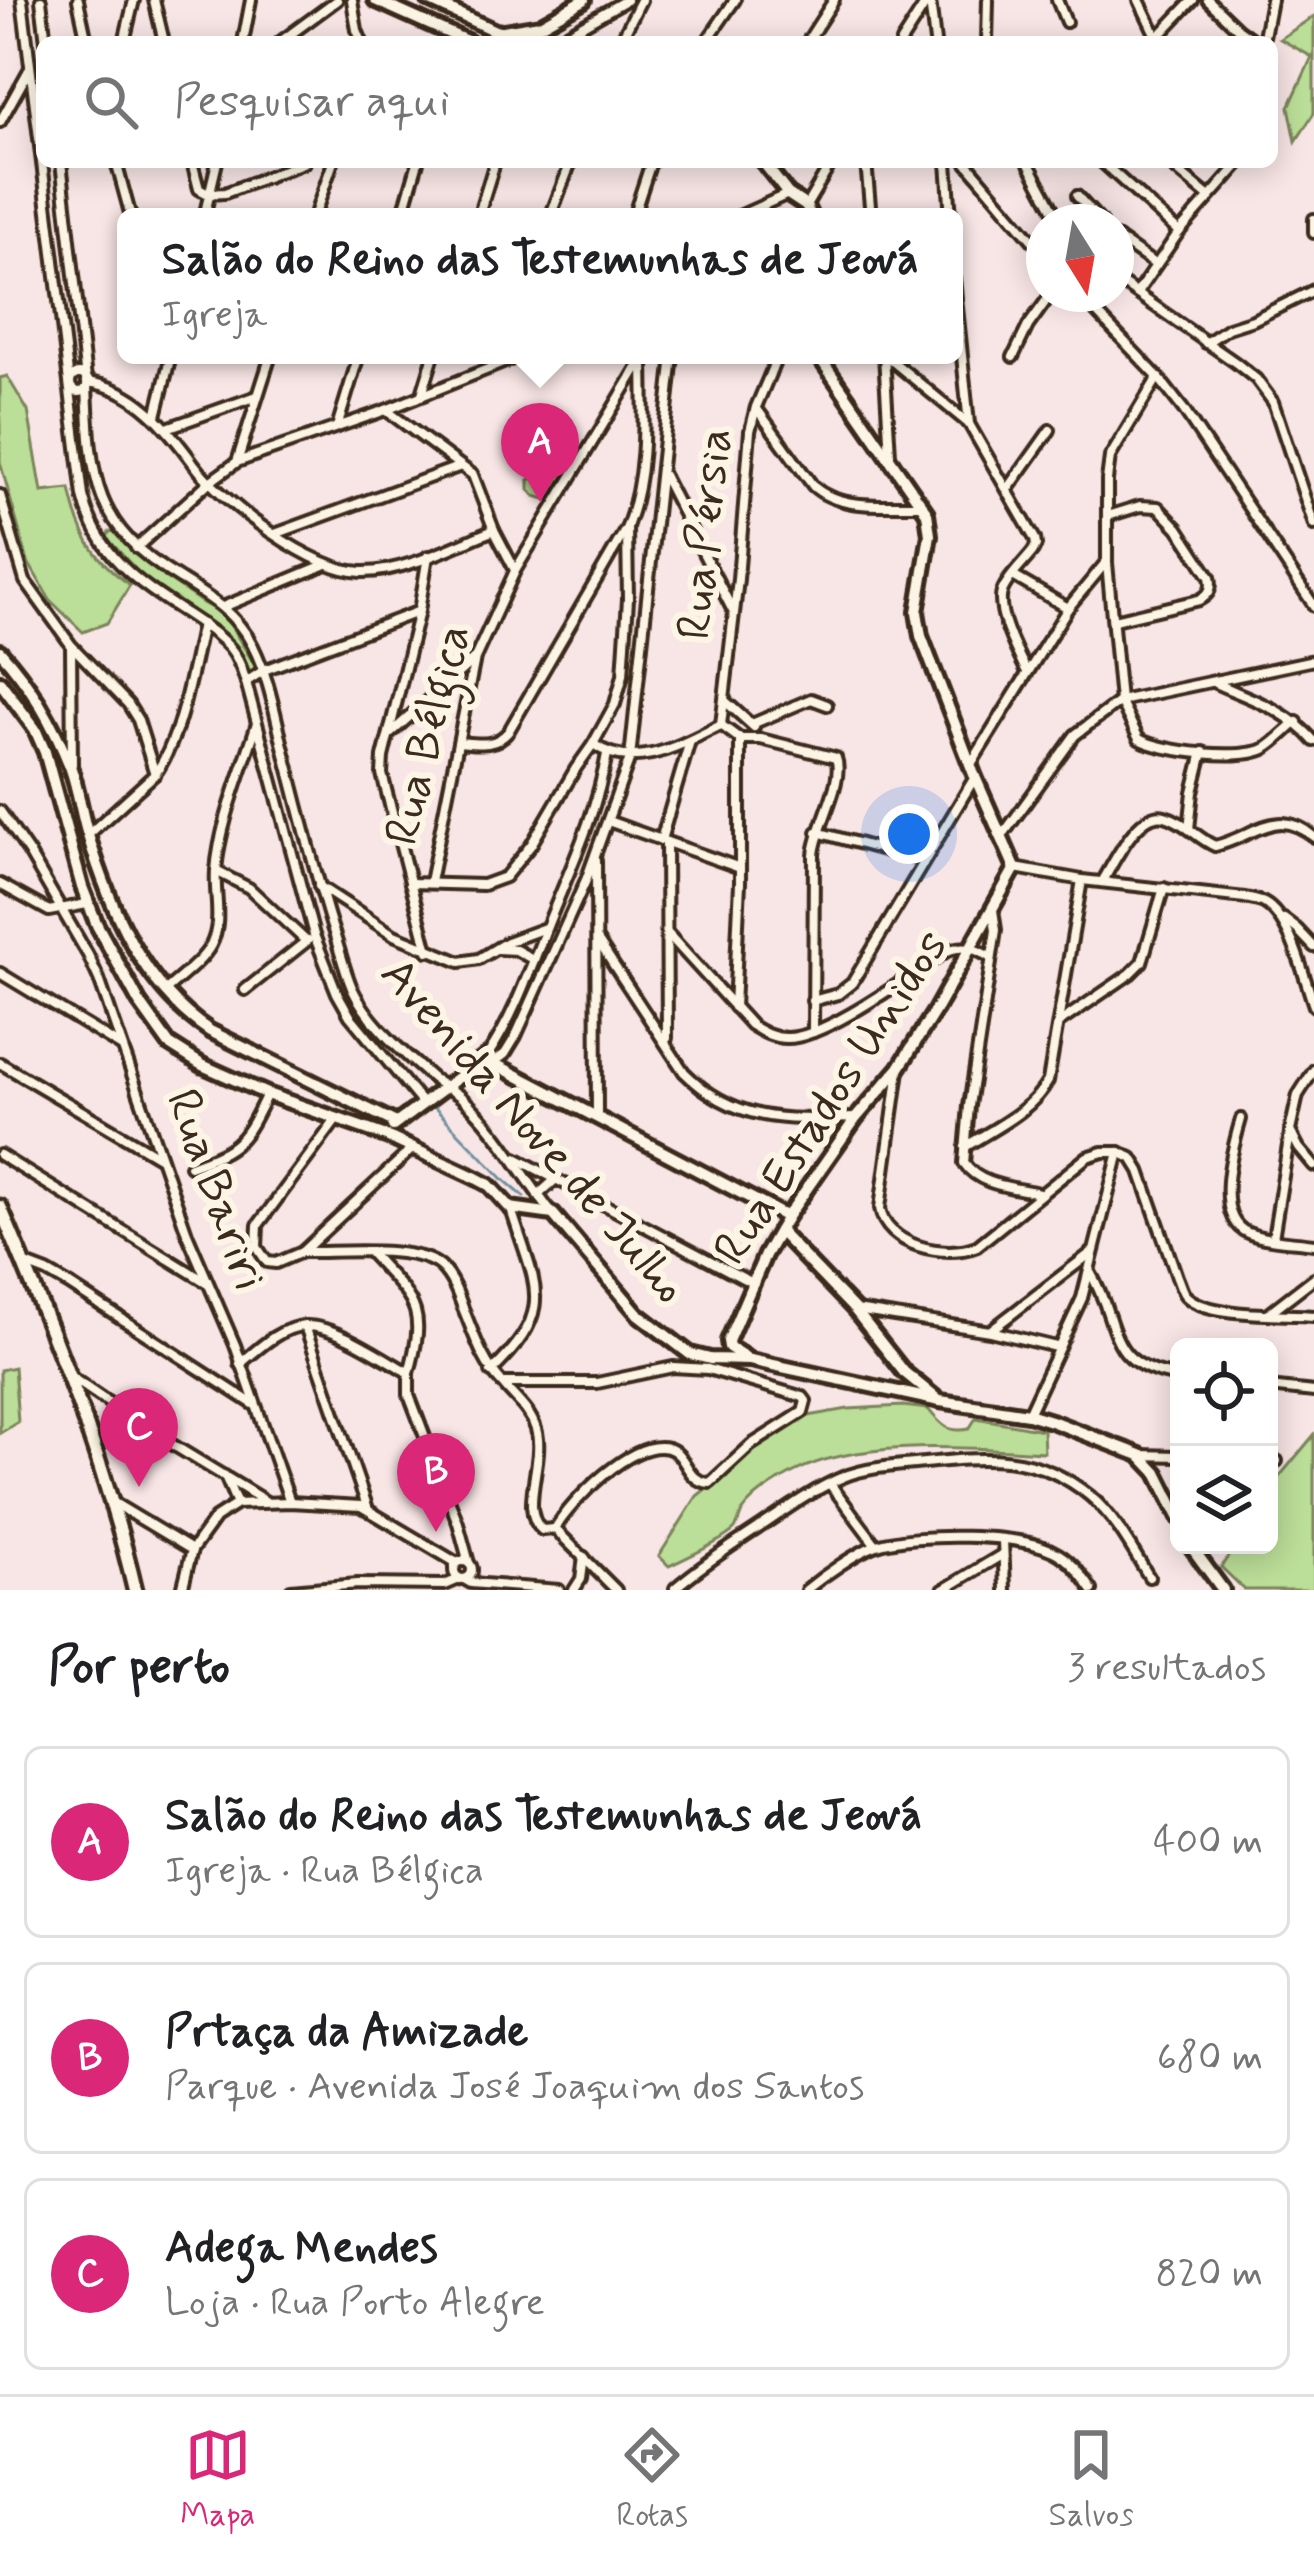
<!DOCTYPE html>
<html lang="pt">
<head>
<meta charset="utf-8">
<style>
  body { margin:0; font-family:Mynerve,sans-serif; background:#f2f2f2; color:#202124 }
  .controls { position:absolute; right:36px; bottom:36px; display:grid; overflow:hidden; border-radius:18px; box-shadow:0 6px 30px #0003 }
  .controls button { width:108px; height:108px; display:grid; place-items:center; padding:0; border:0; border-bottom:3px solid #e0e0e0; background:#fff; color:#202124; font:60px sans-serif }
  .compass { position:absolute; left:1026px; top:204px; width:108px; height:108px; border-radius:50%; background:#fff; box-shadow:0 6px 30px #0003; rotate:169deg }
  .you { position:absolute; left:909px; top:834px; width:42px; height:42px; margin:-30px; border:9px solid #fff; border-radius:50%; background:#1a73e8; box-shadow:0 0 0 18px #1a73e833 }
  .badge { display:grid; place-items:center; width:78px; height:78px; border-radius:50%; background:#db2777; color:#fff; font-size:39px; font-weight:700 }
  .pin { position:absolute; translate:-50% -99px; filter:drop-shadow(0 3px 6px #0008) }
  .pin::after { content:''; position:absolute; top:63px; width:42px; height:36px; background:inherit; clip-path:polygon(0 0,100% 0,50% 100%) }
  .popup { position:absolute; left:117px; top:208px; width:846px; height:156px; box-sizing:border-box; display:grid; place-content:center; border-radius:18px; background:#fff; filter:drop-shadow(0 3px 9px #0005); font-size:39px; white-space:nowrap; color:#757577 }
  .popup b { font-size:45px; color:#202124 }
  .popup::after { content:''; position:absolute; left:50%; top:100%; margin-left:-24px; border:24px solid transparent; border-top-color:#fff }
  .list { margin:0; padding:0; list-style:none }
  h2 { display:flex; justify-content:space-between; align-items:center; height:156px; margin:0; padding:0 48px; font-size:51px }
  h2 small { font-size:39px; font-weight:400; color:#757577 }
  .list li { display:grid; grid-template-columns:78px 1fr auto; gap:36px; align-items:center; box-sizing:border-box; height:192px; margin:0 24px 24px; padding:0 24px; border:3px solid #e0e0e0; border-radius:18px }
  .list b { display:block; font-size:45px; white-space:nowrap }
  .list p { margin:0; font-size:39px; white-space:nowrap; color:#757577 }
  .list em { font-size:39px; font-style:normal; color:#757577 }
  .icon { flex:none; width:66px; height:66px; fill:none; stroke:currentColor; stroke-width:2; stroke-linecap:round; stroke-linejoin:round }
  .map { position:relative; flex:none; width:1314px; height:1590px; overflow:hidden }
  .search { position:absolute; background:#fff; box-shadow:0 6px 30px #0003; left:36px; right:36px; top:36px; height:132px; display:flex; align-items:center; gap:30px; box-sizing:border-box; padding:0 42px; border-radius:18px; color:#757577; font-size:45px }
  .sheet { height:804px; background:#fff }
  nav { display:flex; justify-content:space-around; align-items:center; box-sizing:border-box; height:168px; border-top:3px solid #e0e0e0; background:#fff; font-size:33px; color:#757577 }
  nav a { display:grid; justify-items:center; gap:6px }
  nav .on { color:#db2777 }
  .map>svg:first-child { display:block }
  .green { fill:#bbde98; stroke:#7b845b; stroke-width:3 }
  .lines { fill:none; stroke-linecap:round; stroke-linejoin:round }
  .stream { stroke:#7192a0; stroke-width:3 }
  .street-casing { stroke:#3b2a1e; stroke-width:16 }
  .secondary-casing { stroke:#3b2a1e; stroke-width:20 }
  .primary-casing { stroke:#3b2a1e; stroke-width:21 }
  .street { stroke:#fcf5e5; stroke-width:8 }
  .secondary { stroke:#fcf5e5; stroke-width:10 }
  .primary { stroke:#fcf5e5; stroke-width:12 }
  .labels { text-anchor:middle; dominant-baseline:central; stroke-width:12; stroke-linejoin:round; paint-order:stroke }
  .street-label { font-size:48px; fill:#3b2a1e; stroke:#fcf5e5 }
</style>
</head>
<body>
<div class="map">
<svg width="1314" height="1590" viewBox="0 0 1314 1590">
  <rect width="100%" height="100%" fill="#f8e5e5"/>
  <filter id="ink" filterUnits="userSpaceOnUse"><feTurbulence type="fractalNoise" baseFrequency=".00833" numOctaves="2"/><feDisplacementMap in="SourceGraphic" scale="24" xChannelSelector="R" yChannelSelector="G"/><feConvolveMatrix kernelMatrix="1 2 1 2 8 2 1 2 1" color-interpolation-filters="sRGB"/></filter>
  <g filter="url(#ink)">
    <!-- green -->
    <g class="green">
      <path d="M1314,16V113L1296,141L1289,107L1312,57L1280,39Z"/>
      <path d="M7,376L28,411L42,492L70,489C79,533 92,558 130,585L107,623L83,632L50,600L28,562L0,462V378Z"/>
      <path d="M560,451L568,452L576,458L548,500L535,496L529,490V480L545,473Z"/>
      <path d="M115,531L132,552L162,575L204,604L223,613L256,667L250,672L236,645L201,616L148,583L107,538L109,532Z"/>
      <path d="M14,1367L18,1422L0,1433V1370Z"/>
      <path d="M903,1406L928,1409C941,1425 947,1433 969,1429L976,1418L1043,1430L1044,1452C972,1448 859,1438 794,1472C777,1481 753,1496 742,1512C741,1514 736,1528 735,1529C725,1540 684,1559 669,1566L659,1556L697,1496L769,1438L803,1417L848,1409Z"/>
      <path d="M1314,1435V1590H1245L1221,1567L1236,1545H1269V1489Z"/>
    </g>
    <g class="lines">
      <!-- stream -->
      <path class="stream" d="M433,1106L503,1179L524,1197"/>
      <defs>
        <g id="street">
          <path d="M22,0L83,496C97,555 136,581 185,613C200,623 218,634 230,648C238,657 242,670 246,682L314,935L337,993L350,1016L422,1103"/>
          <path d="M41,0L46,42"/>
          <path d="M78,0L87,42"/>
          <path d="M154,0L164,42"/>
          <path d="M352,0L357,30L362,42"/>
          <path d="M1057,0L1066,22"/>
          <path d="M1139,0L1159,42"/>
          <path d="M1208,0L1238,29L1256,42"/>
          <path d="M930,1L935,42"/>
          <path d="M1157,38L1193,0"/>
          <path d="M124,42L134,0"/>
          <path d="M243,42L251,0"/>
          <path d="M280,42L337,0"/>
          <path d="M553,42L626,0"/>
          <path d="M620,42L641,0"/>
          <path d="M706,42L735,0"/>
          <path d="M807,42L834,0"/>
          <path d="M901,42L928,0"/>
          <path d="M987,42L988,0"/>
          <path d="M1263,42L1271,0"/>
          <path d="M0,122L29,70"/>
          <path d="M61,162L86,379"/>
          <path d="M116,162L131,217"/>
          <path d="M192,162L199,189L208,194L225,193L305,162"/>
          <path d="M866,162L871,217"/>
          <path d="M947,162L951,217"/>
          <path d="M966,162L1044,254"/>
          <path d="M1028,162L1060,222"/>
          <path d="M1102,162L1179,232"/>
          <path d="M1167,162L1208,196"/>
          <path d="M1077,196L1101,222"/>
          <path d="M806,206L832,162"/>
          <path d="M204,217L217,162"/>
          <path d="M314,217L333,162"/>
          <path d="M402,217L418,162"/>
          <path d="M478,217L495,162"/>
          <path d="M550,217L571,162"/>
          <path d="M633,217L651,162"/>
          <path d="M737,217L788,194"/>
          <path d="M1314,219V233"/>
          <path d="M1116,237L1156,265"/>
          <path d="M954,278L969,424"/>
          <path d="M1116,279L1236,363L1256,379L1273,402L1314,525"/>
          <path d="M1137,293L1179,232L1241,162"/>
          <path d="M1079,294L1158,377L1183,409L1314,606"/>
          <path d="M1206,343L1228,328L1253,320L1314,290"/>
          <path d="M884,355L890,455"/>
          <path d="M885,355L969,424L1035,539L1036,545L1033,551C1024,563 1007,578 1002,592C996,612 1017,653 1026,670"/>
          <path d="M1013,357L1028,326L1051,294"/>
          <circle cx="79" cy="383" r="9"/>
          <path d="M87,382C136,388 167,427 194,464C223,503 313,571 362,572C403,573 456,545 494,530"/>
          <path d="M87,386C91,480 93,526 180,579C209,597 237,614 253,646C268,676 274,709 282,742C298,804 313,866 332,927C339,947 344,969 352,988C367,1021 403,1053 431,1077C440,1085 452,1089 461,1097C498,1129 521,1174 551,1212"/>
          <path d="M422,394L434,355"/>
          <path d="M757,409L813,486C840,511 888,504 923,505"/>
          <path d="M386,410L473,475L494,530L515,570"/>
          <path d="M156,416L171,355"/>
          <path d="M337,427L359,355"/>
          <path d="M167,428L257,396"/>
          <path d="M237,462L271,355"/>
          <path d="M663,475L733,611"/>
          <path d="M1008,489L1050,430"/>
          <path d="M0,495L25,581L71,645L128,704L138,720L155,774"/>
          <path d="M1108,516L1140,506L1158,507L1178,528L1210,577C1213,589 1209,595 1199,600L1114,620"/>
          <path d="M275,534L461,466"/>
          <path d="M136,548L208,483L237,462L386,410L523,355"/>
          <path d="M1107,563L1120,701L1139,739C1161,752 1244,761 1266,748C1277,741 1287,730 1297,722"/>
          <path d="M1013,576L1068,608"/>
          <path d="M223,607L324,565"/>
          <path d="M71,647L72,764"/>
          <path d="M246,682L264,670L417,612"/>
          <path d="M1215,683C1253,700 1286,709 1314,741"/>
          <path d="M725,701L754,727"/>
          <path d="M752,724L811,699L827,705"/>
          <path d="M721,725L738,579L750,431L756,407L778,355"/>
          <path d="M391,733L474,659"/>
          <path d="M460,742C479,744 495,747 508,732L627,527C647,475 644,418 643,362"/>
          <path d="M593,744C634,773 682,744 721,725L740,739H761L836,758C845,781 816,827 814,855L813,1032"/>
          <path d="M971,764L1068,608L1107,561V480L1110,457L1158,377"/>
          <path d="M0,811L29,853L88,955L99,979L188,1236L235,1345L290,1502"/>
          <path d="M608,821L740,868"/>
          <path d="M1189,829L1193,792L1203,752"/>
          <path d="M817,832L924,861"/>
          <path d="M88,835L155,774C181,739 192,668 202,624"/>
          <path d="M1002,836L1075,735L1120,701L1314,660"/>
          <path d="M661,840L690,741"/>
          <path d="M666,842L667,1038"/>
          <path d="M596,860L597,1117"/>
          <path d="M1015,868L1082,880L1245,898C1249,899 1260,901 1264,903C1291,918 1304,978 1314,1006"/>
          <path d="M216,871L249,888L306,941"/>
          <path d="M430,882L475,658L515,571L643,358"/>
          <path d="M1102,882C1114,863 1138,809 1165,816C1184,821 1198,839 1215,846C1254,837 1276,805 1314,837"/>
          <path d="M410,883L483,885L505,877L531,845L576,768L593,744L615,704L623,675L628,599L627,527"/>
          <path d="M0,884L49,911L87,904"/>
          <path d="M319,886L394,935L460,962L479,959L507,942L545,928"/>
          <path d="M993,910L996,930L969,1106L964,1163C979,1186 1013,1187 1039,1193"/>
          <path d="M1284,919L1297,929L1314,947"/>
          <path d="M668,934L751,1025C762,1032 772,1038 787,1038C827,1038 911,974 947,951C965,944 975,948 991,958"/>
          <path d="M598,941L684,1072C736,1124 789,1120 856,1118"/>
          <path d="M497,949L516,950L534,960"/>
          <path d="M428,951L382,774L383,757L419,611L428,556"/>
          <path d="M0,973L122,1047"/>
          <path d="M245,990L308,940"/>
          <path d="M165,991C180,977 201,963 211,945C223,921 214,896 216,871C220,822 242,772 256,726"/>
          <path d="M812,1001L838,994L852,983L975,777"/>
          <path d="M734,1007L740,883V739"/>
          <path d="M1060,1022L1130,974L1142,962L1164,888"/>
          <path d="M487,1056C513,1018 529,972 546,929C569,871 596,816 607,754"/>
          <path d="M0,1063L159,1157"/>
          <path d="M493,1063L505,1054L516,1036L586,880L630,758L673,355"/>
          <path d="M899,1070L880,1208C885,1246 946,1259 977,1246L1087,1157L1103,1152H1119"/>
          <path d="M1314,1070L1298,1095L1290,1131L1299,1148L1314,1166"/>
          <path d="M1241,1119C1233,1147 1212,1218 1248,1233C1267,1241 1294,1241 1314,1244"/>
          <path d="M336,1120L258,1225L257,1247L267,1262L276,1263L302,1252L413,1148"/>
          <path d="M965,1147C994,1128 1031,1112 1048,1081L1082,880"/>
          <path d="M1119,1152L1132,1158L1140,1171L1177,1277C1179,1281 1182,1292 1185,1295C1206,1318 1283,1313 1314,1316"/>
          <path d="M0,1155L206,1282"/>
          <path d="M516,1158L754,1284"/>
          <path d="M190,1166C240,1149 244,1141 267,1094"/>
          <path d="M538,1195L556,1179"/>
          <path d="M1273,1238L1290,1133"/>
          <path d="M302,1252C336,1253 416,1244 441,1267C452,1278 458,1294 463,1308C474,1334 482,1362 502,1383H597L673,1367L708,1369L803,1397L806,1401L803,1412L751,1445L710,1483C685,1482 688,1454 668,1448C633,1438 570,1502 555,1529"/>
          <path d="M371,1254C416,1303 427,1307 409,1373"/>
          <path d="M26,1264L47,1272L68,1284L253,1404"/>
          <path d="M1090,1272C1122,1326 1103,1365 1179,1377"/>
          <path d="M856,1310L990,1331L1056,1347"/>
          <path d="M1270,1312L1314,1278"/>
          <path d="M305,1326L367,1506"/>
          <path d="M991,1330L1091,1253"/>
          <path d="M240,1364C258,1349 280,1327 305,1326C335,1325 383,1358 409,1373V1395L458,1523L469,1563"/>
          <path d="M491,1372C558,1308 535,1287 511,1209"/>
          <path d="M71,1377L150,1431L265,1501"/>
          <path d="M503,1384C515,1399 530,1410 536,1429C546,1460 518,1509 542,1530L555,1529L616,1590"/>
          <path d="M1269,1387L1314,1392"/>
          <path d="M1028,1414L1082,1298L1119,1152"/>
          <path d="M1140,1455L1179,1456"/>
          <path d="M1269,1461H1277"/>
          <path d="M225,1476L237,1504"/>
          <path d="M830,1484L876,1545"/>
          <path d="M114,1503L192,1550"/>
          <path d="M1003,1540L1005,1590"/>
          <circle cx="463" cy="1570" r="9"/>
          <path d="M464,1579L471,1583L559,1590"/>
          <path d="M675,1588C701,1566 728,1548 757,1529C784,1511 812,1490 843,1477C865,1468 892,1466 915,1464C981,1457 1035,1450 1090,1496C1115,1517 1132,1549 1149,1577"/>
          <path d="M182,1590L192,1550L215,1518L237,1504L290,1502L361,1506L457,1563"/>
          <path d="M291,1590L358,1584L445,1585L459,1579"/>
          <path d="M574,1590L581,1579L584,1557"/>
          <path d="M806,1590C822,1577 858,1551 877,1545C915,1533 1018,1533 1053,1551C1070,1559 1081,1574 1092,1590"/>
          <path d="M943,1590L1003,1554"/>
        </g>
        <g id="secondary">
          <path d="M375,0L469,42"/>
          <path d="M428,0L519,42"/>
          <path d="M497,32L540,25L584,0"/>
          <path d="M763,162L788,194L806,206L811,217"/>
          <path d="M0,651C32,686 54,725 71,769C78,789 81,811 87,832C110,908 142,986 210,1031L396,1123"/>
          <path d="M0,682L35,729L45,752L82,887L97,925L139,1002L169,1044L202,1065L267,1094L386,1136L474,1177L489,1185L510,1208L553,1214L638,1314L690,1354L710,1359L750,1360L940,1401L1028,1414L1054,1422L1140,1455L1157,1473L1179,1517"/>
          <path d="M393,1126L487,1056L493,1063L787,1217"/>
          <path d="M779,1231L855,1310L904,1372L937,1399"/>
          <path d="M745,1357L729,1347L728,1341L765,1255L787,1217L856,1118L899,1068L936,1009L1015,868L975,777L921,636L917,612L930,535L927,513L818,355"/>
          <path d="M1190,1545L1223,1590"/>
        </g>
        <path id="primary" d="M0,1207C53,1332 104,1457 135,1590"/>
      </defs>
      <!-- street casing -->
      <use href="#street" class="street-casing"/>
      <!-- secondary casing -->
      <use href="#secondary" class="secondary-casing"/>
      <!-- primary casing -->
      <use href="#primary" class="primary-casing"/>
      <!-- street -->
      <use href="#street" class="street"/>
      <!-- secondary -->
      <use href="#secondary" class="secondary"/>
      <!-- primary -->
      <use href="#primary" class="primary"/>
    </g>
  </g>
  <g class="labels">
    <!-- street labels -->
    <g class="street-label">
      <text transform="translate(706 534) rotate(-84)">Rua Pérsia</text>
      <text transform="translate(429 735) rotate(-76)">Rua Bélgica</text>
      <text transform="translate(832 1098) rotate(-57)">Rua Estados Unidos</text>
      <text transform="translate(533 1131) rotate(49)">Avenida Nove de Julho</text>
      <text transform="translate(215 1190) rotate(70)">Rua Bariri</text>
    </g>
  </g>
</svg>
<div class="controls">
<button><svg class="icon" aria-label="locate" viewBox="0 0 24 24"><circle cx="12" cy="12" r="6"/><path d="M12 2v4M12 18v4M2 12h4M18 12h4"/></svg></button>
<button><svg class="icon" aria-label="layers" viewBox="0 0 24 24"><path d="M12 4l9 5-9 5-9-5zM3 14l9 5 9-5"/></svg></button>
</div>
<svg class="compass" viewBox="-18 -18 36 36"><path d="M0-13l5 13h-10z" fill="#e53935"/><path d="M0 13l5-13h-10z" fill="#757577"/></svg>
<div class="you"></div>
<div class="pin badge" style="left:540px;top:502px">A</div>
<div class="popup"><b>Salão do Reino das Testemunhas de Jeová</b>Igreja</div>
<div class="pin badge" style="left:436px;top:1532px">B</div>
<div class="pin badge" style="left:139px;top:1487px">C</div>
<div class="search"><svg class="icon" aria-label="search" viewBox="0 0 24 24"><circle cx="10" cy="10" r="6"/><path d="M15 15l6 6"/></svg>Pesquisar aqui</div>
</div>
<section class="sheet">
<h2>Por perto<small>3 resultados</small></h2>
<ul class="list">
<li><span class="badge">A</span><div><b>Salão do Reino das Testemunhas de Jeová</b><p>Igreja · Rua Bélgica</p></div><em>400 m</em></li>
<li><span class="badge">B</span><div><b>Prtaça da Amizade</b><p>Parque · Avenida José Joaquim dos Santos</p></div><em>680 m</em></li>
<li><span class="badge">C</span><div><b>Adega Mendes</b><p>Loja · Rua Porto Alegre</p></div><em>820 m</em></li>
</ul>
</section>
<nav>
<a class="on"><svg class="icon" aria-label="map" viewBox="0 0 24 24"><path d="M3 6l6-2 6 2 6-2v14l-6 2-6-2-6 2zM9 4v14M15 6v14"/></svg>Mapa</a>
<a><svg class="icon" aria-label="directions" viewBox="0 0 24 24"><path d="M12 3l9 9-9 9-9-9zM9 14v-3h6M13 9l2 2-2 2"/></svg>Rotas</a>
<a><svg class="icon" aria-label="saved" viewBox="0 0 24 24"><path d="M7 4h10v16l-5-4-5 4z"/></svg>Salvos</a>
</nav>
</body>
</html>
